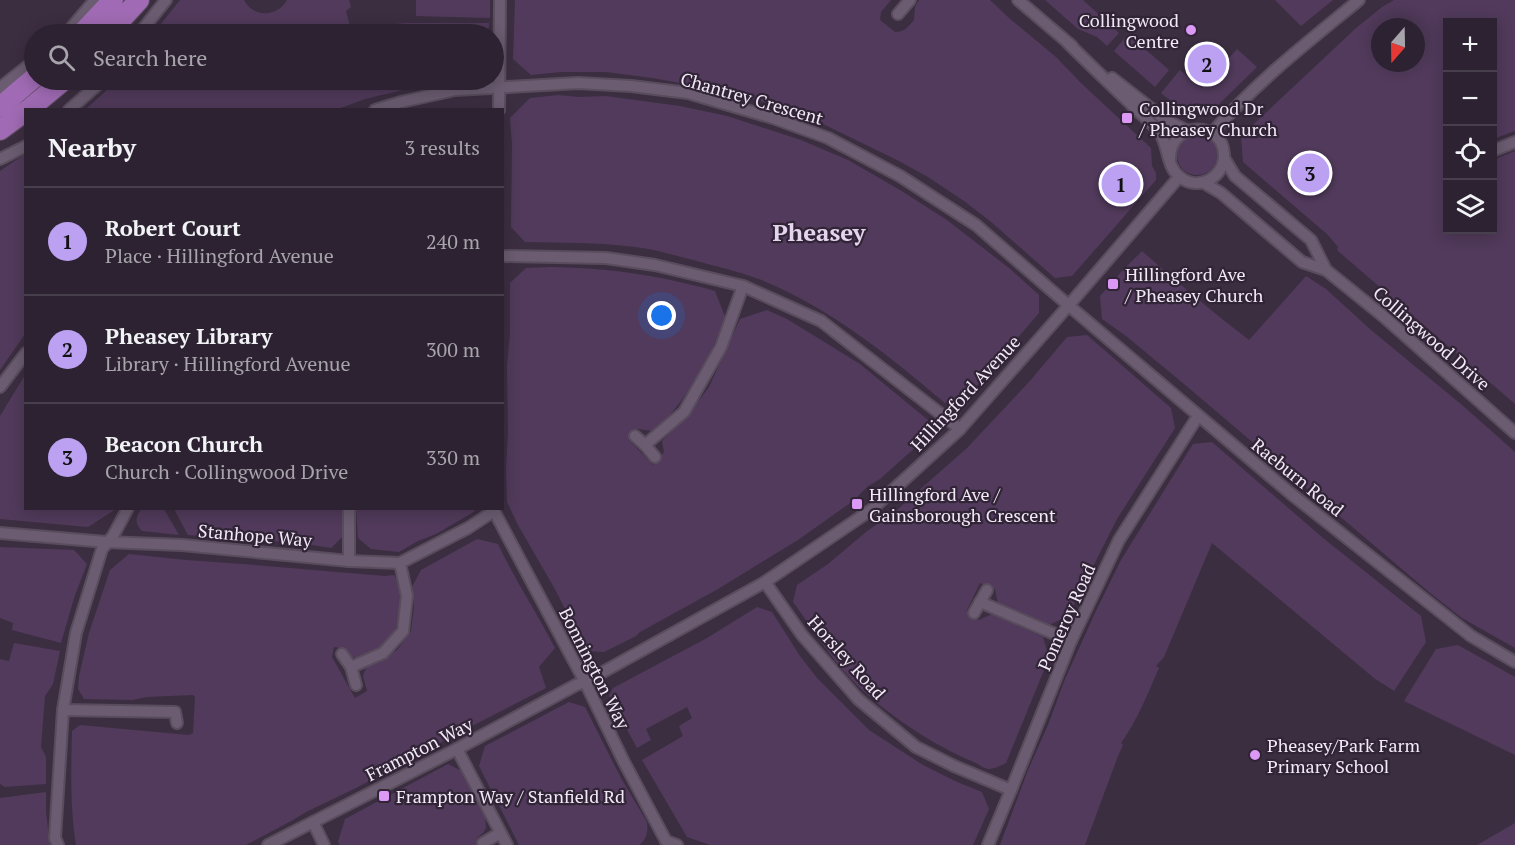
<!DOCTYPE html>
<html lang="en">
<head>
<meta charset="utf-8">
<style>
  body { margin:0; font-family:"PT Serif",serif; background:#352a39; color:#f1f3f6 }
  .controls { position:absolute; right:18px; top:18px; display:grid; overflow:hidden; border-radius:0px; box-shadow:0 3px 15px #0003 }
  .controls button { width:54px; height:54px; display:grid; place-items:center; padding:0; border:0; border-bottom:2px solid #483f4d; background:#2d2231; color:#f1f3f6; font:30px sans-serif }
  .compass { position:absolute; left:1371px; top:18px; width:54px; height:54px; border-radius:50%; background:#2d2231; box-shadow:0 3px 15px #0003; rotate:200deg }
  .you { position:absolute; left:662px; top:316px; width:21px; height:21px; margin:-15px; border:4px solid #fff; border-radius:50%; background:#1a73e8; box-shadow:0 0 0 9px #1a73e833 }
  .badge { display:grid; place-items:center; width:39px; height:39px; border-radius:50%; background:#bca0f2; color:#111; font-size:20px; font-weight:700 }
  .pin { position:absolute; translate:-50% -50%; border:3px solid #fff; box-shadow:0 2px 6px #0006 }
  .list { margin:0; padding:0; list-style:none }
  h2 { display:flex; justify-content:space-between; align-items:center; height:78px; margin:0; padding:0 24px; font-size:26px }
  h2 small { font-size:20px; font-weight:400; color:#a7a4ab }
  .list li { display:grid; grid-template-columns:39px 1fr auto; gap:18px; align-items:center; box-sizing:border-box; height:108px; padding:0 24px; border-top:2px solid #483f4d }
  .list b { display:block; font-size:22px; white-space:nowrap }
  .list p { margin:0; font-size:20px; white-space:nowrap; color:#a7a4ab }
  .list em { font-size:20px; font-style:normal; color:#a7a4ab }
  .icon { flex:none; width:33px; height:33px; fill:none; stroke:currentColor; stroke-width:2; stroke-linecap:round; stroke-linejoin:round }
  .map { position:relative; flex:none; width:1515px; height:845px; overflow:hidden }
  .search { position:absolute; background:#2d2231; box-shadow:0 3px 15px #0003; left:24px; top:24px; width:480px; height:66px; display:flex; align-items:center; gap:15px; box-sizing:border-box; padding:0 21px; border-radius:33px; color:#a7a4ab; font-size:22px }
  .panel { position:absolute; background:#2d2231; box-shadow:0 3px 15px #0003; left:24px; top:108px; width:480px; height:402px; border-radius:0px }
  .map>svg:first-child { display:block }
  .green { fill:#513a5b; fill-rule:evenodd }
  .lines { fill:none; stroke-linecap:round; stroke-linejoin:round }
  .street-casing { stroke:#594d5d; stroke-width:14 }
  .highway-casing { stroke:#594d5d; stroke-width:22 }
  .street { stroke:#6b5c71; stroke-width:10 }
  .highway { stroke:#a06bb4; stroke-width:20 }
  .poi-dot { fill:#db99f5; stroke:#312437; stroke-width:2 }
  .labels { text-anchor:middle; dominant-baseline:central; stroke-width:4.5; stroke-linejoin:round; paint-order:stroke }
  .poi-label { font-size:18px; fill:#f2e9f6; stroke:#312437; text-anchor:start }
  .street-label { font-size:18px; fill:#f2e9f6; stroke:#312437 }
  .district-label { font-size:24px; font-weight:bold; fill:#e5d4ed; stroke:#312437 }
</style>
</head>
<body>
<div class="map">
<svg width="1515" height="845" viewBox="0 0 1515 845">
  <rect width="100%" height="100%" fill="#3c2e41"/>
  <!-- green -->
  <g class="green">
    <path d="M180,0H244C253,18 278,17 287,0H349L351,7L346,11L352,34H153Z"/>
    <path d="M416,0H490V18L416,16Z"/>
    <path d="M515,0H891L881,12L880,20L895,32C905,32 908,27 914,20L915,7L919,0H990L1009,18L1056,57L1082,84L1151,148L1152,166L1156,173V180L1072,276L1055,278L990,221L964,201L928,177L897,160L821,123L777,106L720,90L652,78L606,72H561L531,75L513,59Z"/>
    <path d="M1045,0H1083L1119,33L1107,46L1097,37L1078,29Z"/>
    <path d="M1275,0H1333L1301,26Z"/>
    <path d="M1394,0H1515V131L1493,139L1492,22H1448V147L1445,148L1448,155V230H1492L1493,160L1515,151V404L1338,251L1337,249L1338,247L1328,235L1243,162L1241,136L1355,29L1382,7ZM1380,27H1416V63H1380Z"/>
    <path d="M407,23H489L488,34H360C376,26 389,24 407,23Z"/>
    <path d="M1128,34L1169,70L1155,87L1114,51Z"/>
    <path d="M1237,49L1257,67L1212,111L1182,110L1161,93L1180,70L1202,88Z"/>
    <path d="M116,80H454L432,83L365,99L338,109H86L108,89Z"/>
    <path d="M558,95L579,97L606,96L680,106L727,116L801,140L848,160L900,190L947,220L1009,268L1039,295V313L967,397L945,403C888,355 829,307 759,279C737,271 715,266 693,260C673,255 654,249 635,247C598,242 561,243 525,242L511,227L512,144L510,118L530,98Z"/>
    <circle cx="1197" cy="155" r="20"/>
    <path d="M25,154V334L0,370V171Z"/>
    <path d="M1142,251C1177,282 1212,312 1249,340L1306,276L1326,289L1371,330L1462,405L1515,452V648L1462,618L1429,592L1190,389L1126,336L1102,319L1100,296L1121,272Z"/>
    <path d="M551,267C609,268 659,275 715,291L726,319C709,356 686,405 653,431L638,429L631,436L629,440L653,465L664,452L662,441L690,412L709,387L740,319L767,310L787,319L860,364L928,420L927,437L880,479L867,487L853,501L798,540L718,589L640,632L636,636L604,652L586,651L556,591L518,525L507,502L506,469L508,433L507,366L510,333V283L526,268Z"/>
    <path d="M1087,335L1171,408L1175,428L1117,519L1068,616L1049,625L1028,617L998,604L995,589L980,583L967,610L968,615L979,620L992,614L1043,637L1049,658L1006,763C1002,765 994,769 989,769C985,769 979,765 976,763C934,746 883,712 851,679C829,656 812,628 793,602L797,585L828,564L866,532L898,509L967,448L1029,382L1067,337Z"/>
    <path d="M25,375L26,508L114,509L113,511L88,527L0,519V416Z"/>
    <path d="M1212,442L1323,538L1421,616L1426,642L1394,691L1374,678L1212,543L1164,657L1156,666L1159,668C1148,693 1137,721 1121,743L1123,745L1118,756L1085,845H1000L1028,770L1048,725L1065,679L1095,613L1121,560L1193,444Z"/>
    <path d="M141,509H164L179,535L142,531C134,523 136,517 141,509Z"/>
    <path d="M174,509H342L343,536L331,548L299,543L188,535Z"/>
    <path d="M356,509V508L476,509L472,513L436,534L418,541L399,552L371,549L358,538Z"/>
    <path d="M477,539L498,544C515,580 537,613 555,648L539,667L546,688L466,729L356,788L306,812L293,820L246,845H76C70,808 71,769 72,731L80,725L189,735L193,733L195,697L193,695L147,697L132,700L84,699L78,689L79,676L89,633L110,570L129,554L186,560L243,564L385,576L394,575C408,596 402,629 383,645C379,648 374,650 370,652C361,657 352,661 345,652L346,649L334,647L332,657L355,698L367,691L363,676L366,668L397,650L411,631L414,607L412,587L421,570Z"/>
    <path d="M0,547L74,550L87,564L74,598L61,643L12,630L13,623L0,618Z"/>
    <path d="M757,607L772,612L800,656L817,678L869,730L923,765L957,782L982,792L989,809L973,845H710L687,837L642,760L683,736L679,726L692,718L687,707L646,729L651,740L637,748L609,696L613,688L707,638Z"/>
    <path d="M14,643L60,651L53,684L45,696L41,747L46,757V784L5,787L0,784V659L9,661Z"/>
    <path d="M1458,645L1515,677V755L1404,701L1436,649Z"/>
    <path d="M569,702L585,707L621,778L647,822C648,832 647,839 639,845H519L479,766L485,746Z"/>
    <path d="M448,764L466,773L485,813L486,828L483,833L477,838L481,845H340L338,842L345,819Z"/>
    <path d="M46,792V812L50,845H0V798Z"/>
    <path d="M1515,823V845H1477Z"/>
  </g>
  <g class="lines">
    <defs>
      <g id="street">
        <path d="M1018,0L1072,46"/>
        <path d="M898,14L910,0"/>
        <path d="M66,34L95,0"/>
        <path d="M139,34L166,0"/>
        <path d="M1068,43C1088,63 1109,83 1130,103C1139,113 1151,122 1159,132C1169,145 1166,167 1180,177C1199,192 1225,177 1224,154C1222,119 1168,122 1170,160"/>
        <path d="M1112,78L1167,121L1188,131"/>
        <path d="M0,88L34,61"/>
        <path d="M69,110L103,80"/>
        <path d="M375,110L401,102L455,90L578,83L631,86L688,93L773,118L828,138L900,176L976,225L1074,310L1290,493L1471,636L1515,662"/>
        <path d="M499,110L500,0"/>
        <path d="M1212,133C1256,82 1308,42 1359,0"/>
        <path d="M1492,151L1515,142"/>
        <path d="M1224,158L1235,176L1311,240L1326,270"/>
        <path d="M0,159L26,146"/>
        <path d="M1204,183L1221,193L1302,262L1326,270L1383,316L1515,433"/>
        <path d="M502,256L606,258L655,265L743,286L821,321L960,429"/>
        <path d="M0,387L26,353"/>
        <path d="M635,436L645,445L684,412L721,347L743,286"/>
        <path d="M645,445L655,457"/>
        <path d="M349,508V561"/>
        <path d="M494,508V511L585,682L624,762L666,841"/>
        <path d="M0,533L106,542L182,545L349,561L400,563L468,528L494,511"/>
        <path d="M765,582L802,635L858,699L916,747L954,766L1011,790"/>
        <path d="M980,602L1071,641"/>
        <path d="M974,613L987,590"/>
        <path d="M342,654L351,667L383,653L403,631L407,596L400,563"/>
        <path d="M351,667L356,685"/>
        <path d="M63,710L175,712L177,723"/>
        <path d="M457,749L507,845"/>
        <path d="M313,822L324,845"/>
        <path d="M666,841L677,845"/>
        <path d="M483,843L500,833"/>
        <path d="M58,845L55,838L63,710L76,633L102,549L113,536L128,508"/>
        <path d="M268,845L457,749L576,685L585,682L765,582L871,510L960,429L1069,305L1179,177"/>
        <path d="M988,845L1011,790L1071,641L1119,540L1198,416"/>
      </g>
      <g id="highway">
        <path d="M81,34L113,0"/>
        <path d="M108,34L139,0"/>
        <path d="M0,107L34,78"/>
        <path d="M28,110L64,80"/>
        <path d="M0,130L26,111"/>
      </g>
    </defs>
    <!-- street casing -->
    <use href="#street" class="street-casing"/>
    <!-- highway casing -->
    <use href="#highway" class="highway-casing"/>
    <!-- street -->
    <use href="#street" class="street"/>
    <!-- highway -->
    <use href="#highway" class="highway"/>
  </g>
  <!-- markers -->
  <g class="poi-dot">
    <circle cx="1191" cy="30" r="6"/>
    <rect x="1121" y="112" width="12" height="12" rx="3"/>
    <rect x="1107" y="278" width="12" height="12" rx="3"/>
    <rect x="851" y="498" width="12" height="12" rx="3"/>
    <circle cx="1255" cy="755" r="6"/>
    <rect x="378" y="790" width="12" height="12" rx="3"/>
  </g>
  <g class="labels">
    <!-- poi labels -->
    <g class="poi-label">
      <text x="1179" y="20" text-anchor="end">Collingwood<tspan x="1179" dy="21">Centre</tspan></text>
      <text x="1139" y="108">Collingwood Dr<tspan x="1139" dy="21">/ Pheasey Church</tspan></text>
      <text x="1125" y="274">Hillingford Ave<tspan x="1125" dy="21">/ Pheasey Church</tspan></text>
      <text x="869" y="494">Hillingford Ave /<tspan x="869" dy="21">Gainsborough Crescent</tspan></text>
      <text x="1267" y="745">Pheasey/Park Farm<tspan x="1267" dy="21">Primary School</tspan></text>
      <text x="396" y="796">Frampton Way / Stanfield Rd</text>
    </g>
    <!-- street labels -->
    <g class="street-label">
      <text transform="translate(752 98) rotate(16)">Chantrey Crescent</text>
      <text transform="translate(1432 338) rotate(41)">Collingwood Drive</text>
      <text transform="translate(965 393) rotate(-47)">Hillingford Avenue</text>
      <text transform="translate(1298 477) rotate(39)">Raeburn Road</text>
      <text transform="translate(255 535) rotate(5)">Stanhope Way</text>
      <text transform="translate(1066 617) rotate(-66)">Pomeroy Road</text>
      <text transform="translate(847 657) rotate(48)">Horsley Road</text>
      <text transform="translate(595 668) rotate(63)">Bonnington Way</text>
      <text transform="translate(419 749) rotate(-27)">Frampton Way</text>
    </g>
    <!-- district labels -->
    <g class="district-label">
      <text x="819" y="232">Pheasey</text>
    </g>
  </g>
</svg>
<div class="controls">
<button>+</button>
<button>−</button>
<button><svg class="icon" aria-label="locate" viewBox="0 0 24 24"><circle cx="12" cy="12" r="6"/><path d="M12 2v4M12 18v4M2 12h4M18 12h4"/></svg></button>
<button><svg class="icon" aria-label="layers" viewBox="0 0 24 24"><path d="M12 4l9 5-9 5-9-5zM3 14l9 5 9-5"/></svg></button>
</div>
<svg class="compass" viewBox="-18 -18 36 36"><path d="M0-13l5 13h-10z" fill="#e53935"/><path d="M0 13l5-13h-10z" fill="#a7a4ab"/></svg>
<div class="you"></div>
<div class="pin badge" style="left:1121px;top:184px">1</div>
<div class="pin badge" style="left:1207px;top:64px">2</div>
<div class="pin badge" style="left:1310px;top:173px">3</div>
<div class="search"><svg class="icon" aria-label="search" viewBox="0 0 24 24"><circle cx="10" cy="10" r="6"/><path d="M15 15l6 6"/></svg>Search here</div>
<section class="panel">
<h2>Nearby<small>3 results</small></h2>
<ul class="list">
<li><span class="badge">1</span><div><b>Robert Court</b><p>Place · Hillingford Avenue</p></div><em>240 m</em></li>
<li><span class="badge">2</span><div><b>Pheasey Library</b><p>Library · Hillingford Avenue</p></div><em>300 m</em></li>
<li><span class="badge">3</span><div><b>Beacon Church</b><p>Church · Collingwood Drive</p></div><em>330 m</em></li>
</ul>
</section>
</div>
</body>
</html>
